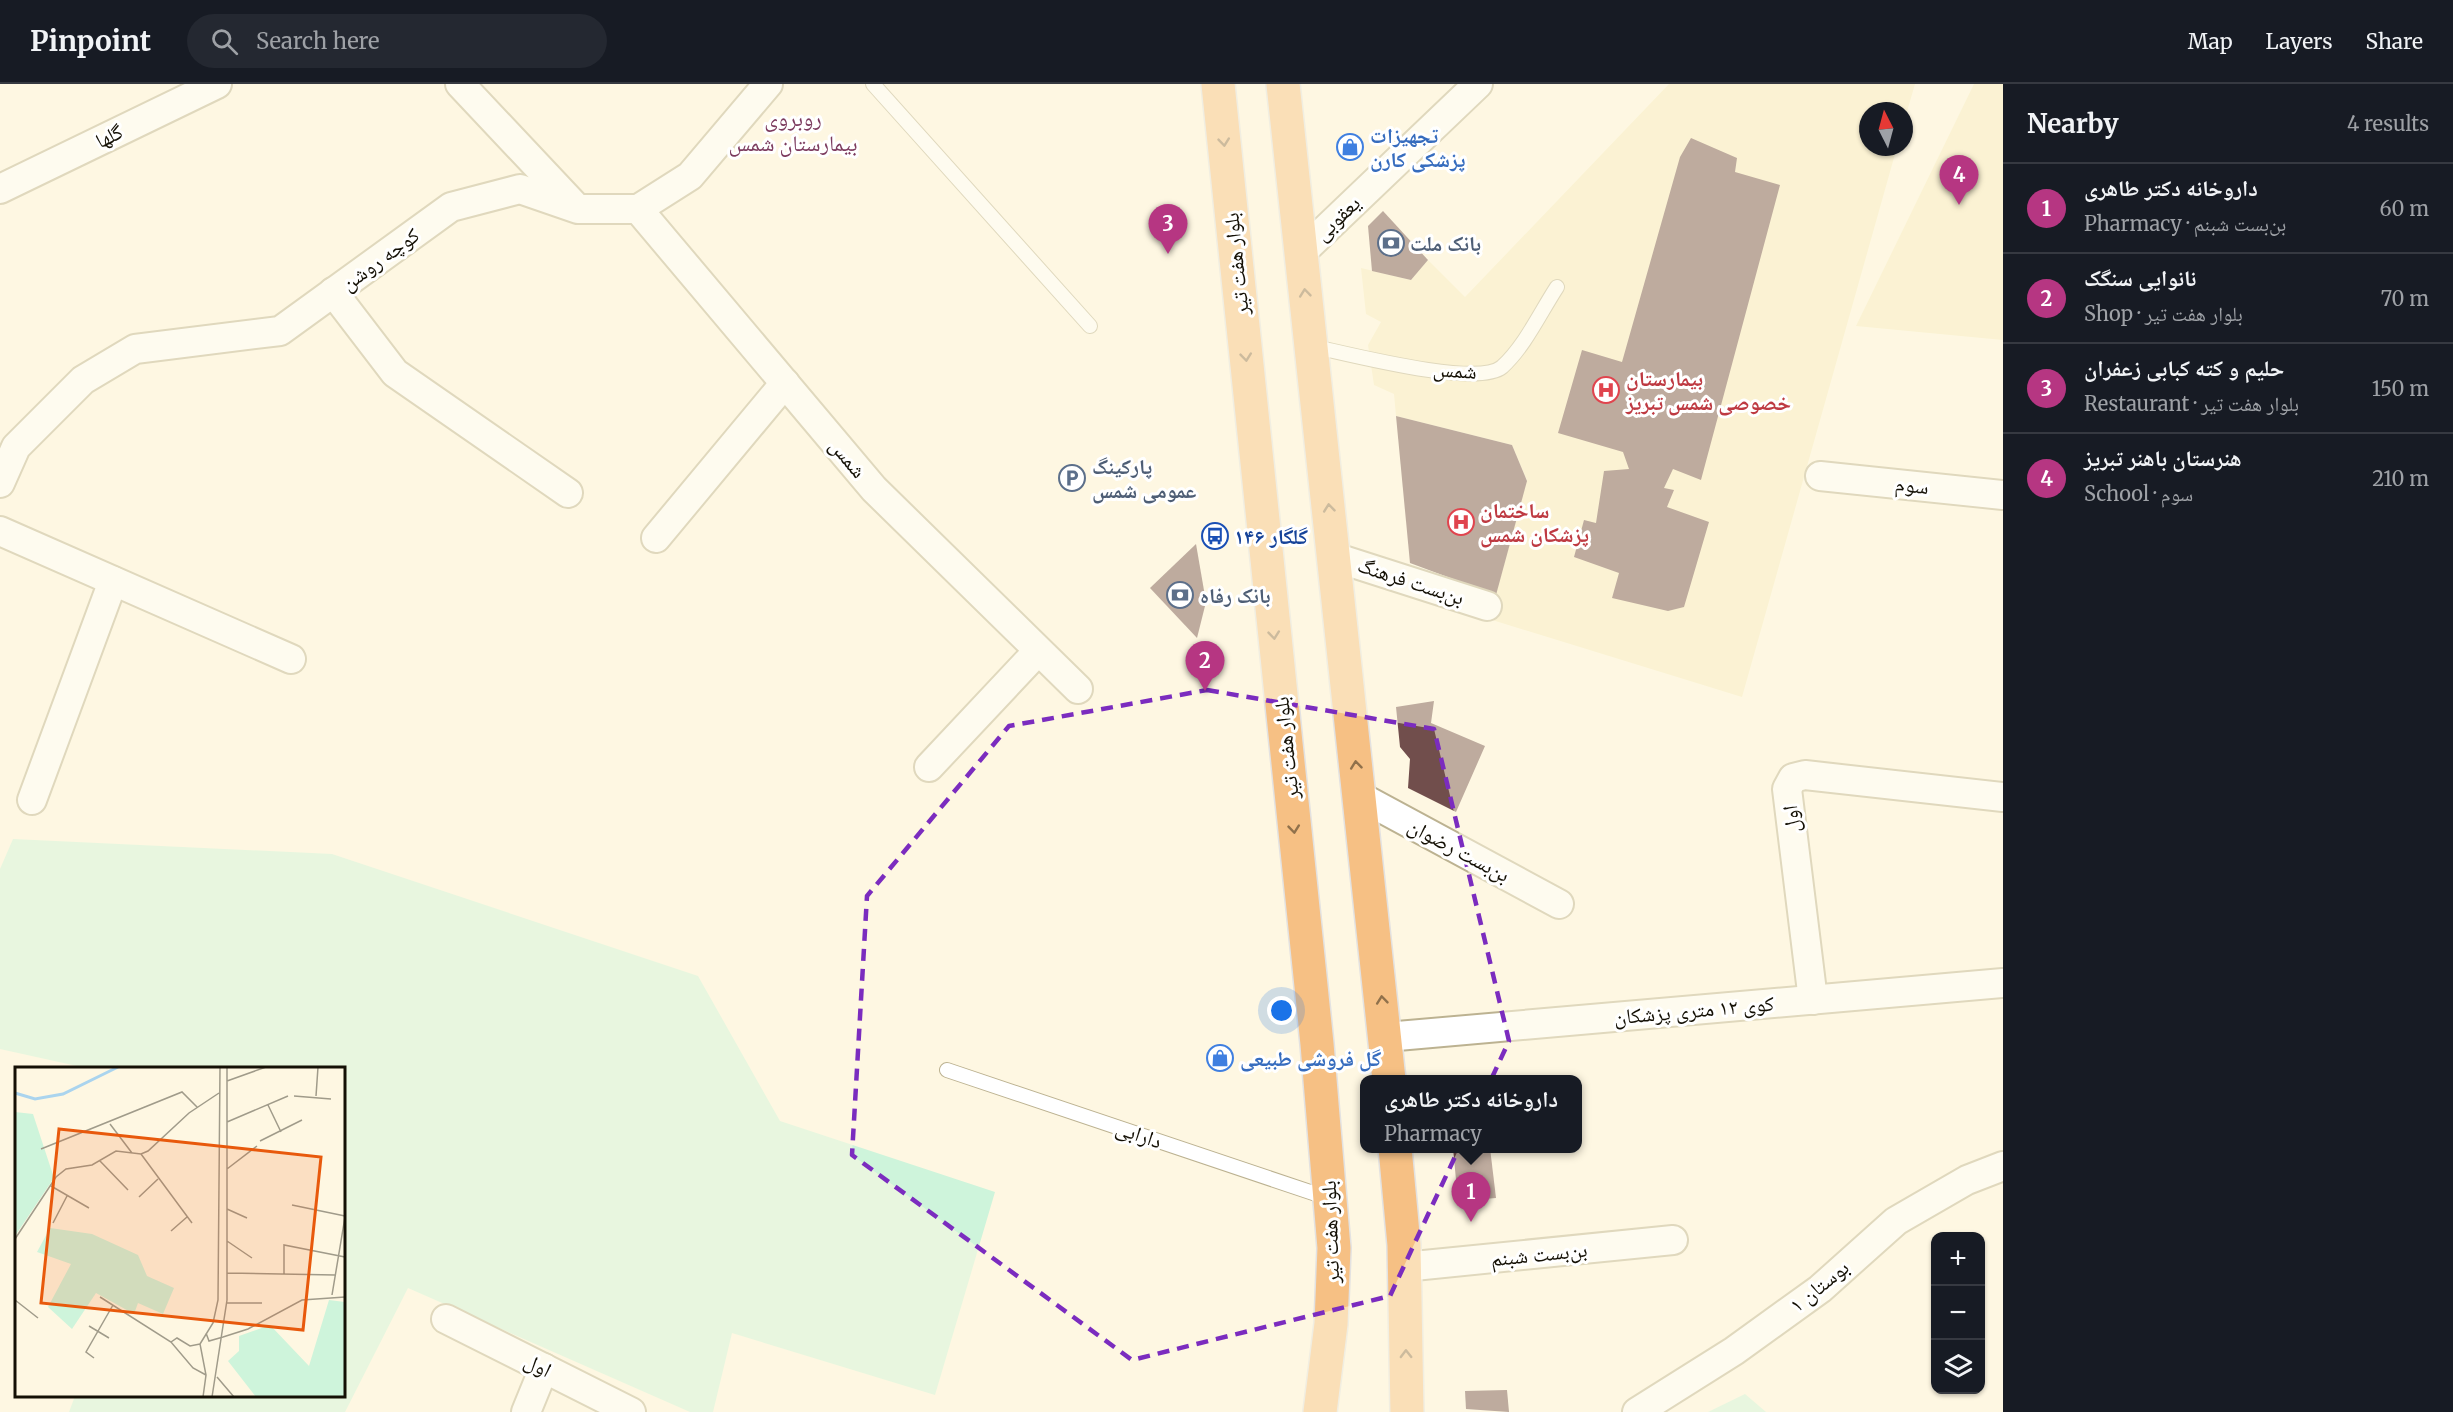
<!DOCTYPE html>
<html lang="en">
<head>
<meta charset="utf-8">
<style>
  body { margin:0; font-family:Merriweather,"Noto Naskh Arabic",serif; background:#242831; color:#f1f3f6 }
  .controls { position:absolute; right:18px; bottom:18px; display:grid; overflow:hidden; border-radius:12px; box-shadow:0 2px 4px #0004 }
  .controls button { width:54px; height:54px; display:grid; place-items:center; padding:0; border:0; border-bottom:2px solid #363941; background:#171b24; color:#f1f3f6; font:30px sans-serif }
  .compass { position:absolute; left:1859px; top:18px; width:54px; height:54px; border-radius:50%; background:#171b24; box-shadow:0 2px 4px #0004; rotate:354deg }
  .you { position:absolute; left:1282px; top:927px; width:21px; height:21px; margin:-15px; border:4px solid #fff; border-radius:50%; background:#1a73e8; box-shadow:0 0 0 9px #1a73e833 }
  .badge { display:grid; place-items:center; width:39px; height:39px; border-radius:50%; background:#b63682; color:#fff; font-size:20px; font-weight:700 }
  .pin { position:absolute; translate:-50% -50px; filter:drop-shadow(0 2px 3px #0008) }
  .pin::after { content:''; position:absolute; top:32px; width:21px; height:18px; background:inherit; clip-path:polygon(0 0,100% 0,50% 100%) }
  .popup { position:absolute; left:1360px; top:991px; width:222px; height:78px; box-sizing:border-box; display:grid; place-content:center; border-radius:12px; background:#171b24; filter:drop-shadow(0 2px 4px #0005); font-size:20px; white-space:nowrap; color:#9ea1a6 }
  .popup b { font-size:22px; color:#f1f3f6 }
  .popup::after { content:''; position:absolute; left:50%; top:100%; margin-left:-12px; border:12px solid transparent; border-top-color:#171b24 }
  .list { margin:0; padding:0; list-style:none }
  h2 { display:flex; justify-content:space-between; align-items:center; height:78px; margin:0; padding:0 24px; font-size:26px }
  h2 small { font-size:20px; font-weight:400; color:#9ea1a6 }
  .list li { display:grid; grid-template-columns:39px 1fr auto; gap:18px; align-items:center; box-sizing:border-box; height:90px; padding:0 24px; border-top:2px solid #363941 }
  .list b { display:block; font-size:22px; white-space:nowrap }
  .list p { margin:0; font-size:20px; white-space:nowrap; color:#9ea1a6 }
  .list em { font-size:20px; font-style:normal; color:#9ea1a6 }
  .icon { flex:none; width:33px; height:33px; fill:none; stroke:currentColor; stroke-width:2; stroke-linecap:round; stroke-linejoin:round }
  .map { position:relative; flex:none; width:2003px; height:1328px; overflow:hidden }
  header { display:flex; align-items:center; gap:36px; box-sizing:border-box; height:84px; padding:0 30px; background:#171b24; border-bottom:2px solid #363941 }
  header strong { font-size:28px }
  nav { display:flex; gap:33px; margin-inline-start:auto; font-size:21px }
  .search { width:420px; height:54px; background:#242831; display:flex; align-items:center; gap:15px; box-sizing:border-box; padding:0 21px; border-radius:33px; color:#9ea1a6; font-size:22px }
  main { display:flex }
  aside { flex:1; background:#171b24 }
  .map>svg:first-child { display:block }
  .built { fill:#f8ecc1 }
  .green { fill:#cef4db }
  .building { fill:#714e4c }
  .lines { fill:none; stroke-linecap:round; stroke-linejoin:round }
  .service-casing { stroke:#bcb291; stroke-width:16 }
  .minor-casing { stroke:#bcb291; stroke-width:32 }
  .trunk-casing { stroke:#e3e2e1; stroke-width:36 }
  .service { stroke:#fff; stroke-width:14 }
  .minor { stroke:#fff; stroke-width:28 }
  .trunk { stroke:#f6c084; stroke-width:33 }
  .oneway { stroke:#90714b }
  .marked { fill:none; stroke:#7b2cbf; stroke-width:4.5; stroke-dasharray:12 8; stroke-linejoin:round }
  .labels { text-anchor:middle; dominant-baseline:central; stroke-width:6; stroke-linejoin:round; paint-order:stroke }
  .shop-label { font-size:21px; font-weight:bold; fill:#366cbe; stroke:#fff; text-anchor:start }
  .street-label { font-size:21px; fill:#141005; stroke:#fff }
  .service-label { font-size:21px; font-weight:bold; fill:#4e5e75; stroke:#fff; text-anchor:start }
  .health-label { font-size:21px; font-weight:bold; fill:#be3a42; stroke:#fff; text-anchor:start }
  .transit-label { font-size:21px; font-weight:bold; fill:#164399; stroke:#fff; text-anchor:start }
  .neighbourhood-label { font-size:22px; fill:#7c3b5e; stroke:#fff }
  .inset-river { fill:none; stroke:#aad4ee; stroke-width:3 }
  .inset-road { fill:none; stroke:#a09b8a; stroke-width:1.5 }
  .view { fill:#e8590c; fill-opacity:0.15; stroke:#e8590c; stroke-width:3 }
  .inset-edge { fill:none; stroke:#141005; stroke-width:3 }
</style>
</head>
<body>
<header>
<strong>Pinpoint</strong>
<div class="search"><svg class="icon" aria-label="search" viewBox="0 0 24 24"><circle cx="10" cy="10" r="6"/><path d="M15 15l6 6"/></svg>Search here</div>
<nav><a>Map</a><a>Layers</a><a>Share</a></nav>
</header>
<main>
<div class="map">
<svg width="2003" height="1328" viewBox="0 0 2003 1328">
  <rect width="100%" height="100%" fill="#fef7e2"/>
  <!-- built -->
  <g class="built">
    <path d="M1669,0H1915L1904,38V27H1868V63H1897L1742,613L1489,535L1527,396L1512,361L1396,332L1394,310L1374,301L1368,261L1381,238L1366,230L1361,184L1411,196L1428,176L1465,213Z"/>
    <path d="M1974,0H2003V256L1856,242Z"/>
  </g>
  <!-- green -->
  <g class="green">
    <path d="M13,755L332,770L698,892L780,1037L995,1108L935,1311L732,1249L713,1328H690L408,1204L345,1328H69L75,1312H344V984H86L0,965V785Z"/>
    <path d="M1745,1310L1766,1328H1708Z"/>
  </g>
  <!-- building -->
  <g class="building">
    <path d="M1691,54L1737,74L1735,88L1780,101L1701,396L1673,385L1664,404L1674,406L1667,423L1709,438L1684,523L1668,527L1612,514L1619,489L1574,473L1584,436L1596,439L1604,387L1629,385L1623,368L1558,349L1582,266L1622,278L1680,73Z"/>
    <path d="M1383,127L1428,176L1411,196L1372,187L1368,142Z"/>
    <path d="M1396,332L1512,361L1527,397L1496,511L1410,479Z"/>
    <path d="M1196,460L1206,518L1197,554L1150,504Z"/>
    <path d="M1434,617L1431,639L1485,662L1456,728L1408,704L1410,675L1400,663L1396,623Z"/>
    <path d="M1453,1064H1490L1496,1114L1458,1117Z"/>
    <path d="M1507,1306L1509,1328L1466,1325L1465,1307Z"/>
  </g>
  <g class="lines">
    <defs>
      <g id="service">
        <path d="M873,0L1090,242"/>
        <path d="M1311,262C1345,269 1477,304 1502,283C1525,262 1540,229 1557,203"/>
        <path d="M947,986L1328,1114"/>
      </g>
      <g id="minor">
        <path d="M460,0L574,121"/>
        <path d="M0,105L217,0"/>
        <path d="M638,125L874,405L1078,605"/>
        <path d="M1301,169L1478,0"/>
        <path d="M333,208L395,289L568,409"/>
        <path d="M1820,392L2003,411"/>
        <path d="M0,399L16,363L83,296L135,265L280,247L451,123L520,105L578,125H638L690,92L768,0"/>
        <path d="M0,447L291,575"/>
        <path d="M656,454L785,299"/>
        <path d="M1334,473L1487,522"/>
        <path d="M929,683L1038,567"/>
        <path d="M1359,712L1559,820"/>
        <path d="M32,716L113,497"/>
        <path d="M1813,916L1787,705L1793,694L1805,691L2003,713"/>
        <path d="M1386,953L2003,899"/>
        <path d="M1404,1183L1673,1156"/>
        <path d="M446,1235L631,1328"/>
        <path d="M526,1328L544,1284"/>
        <path d="M1637,1328L1734,1267L1820,1205L1896,1137L1967,1096L2003,1082"/>
      </g>
      <g id="trunk">
        <path d="M1218,0L1317,960L1334,1164L1331,1240L1320,1328"/>
        <path d="M1283,0L1389,996"/>
        <path d="M1395,1064L1404,1161L1407,1328"/>
      </g>
    </defs>
    <!-- service casing -->
    <use href="#service" class="service-casing"/>
    <!-- minor casing -->
    <use href="#minor" class="minor-casing"/>
    <!-- trunk casing -->
    <use href="#trunk" class="trunk-casing"/>
    <!-- service -->
    <use href="#service" class="service"/>
    <!-- minor -->
    <use href="#minor" class="minor"/>
    <!-- trunk -->
    <use href="#trunk" class="trunk"/>
  </g>
  <!-- one-way arrows -->
  <defs><path id="oneway-chevron" d="M-2-3.5L2.5 0L-2 3.5" fill="none" stroke-width="1.6" stroke-linecap="round" stroke-linejoin="round" transform="scale(1.5)"/></defs>
  <g class="oneway">
    <use href="#oneway-chevron" transform="translate(1224 58) rotate(84)"/>
    <use href="#oneway-chevron" transform="translate(1305 209) rotate(-96)"/>
    <use href="#oneway-chevron" transform="translate(1246 273) rotate(84)"/>
    <use href="#oneway-chevron" transform="translate(1329 424) rotate(-96)"/>
    <use href="#oneway-chevron" transform="translate(1274 551) rotate(84)"/>
    <use href="#oneway-chevron" transform="translate(1356 681) rotate(-96)"/>
    <use href="#oneway-chevron" transform="translate(1294 745) rotate(84)"/>
    <use href="#oneway-chevron" transform="translate(1382 916) rotate(-96)"/>
    <use href="#oneway-chevron" transform="translate(1406 1270) rotate(-91)"/>
  </g>
  <!-- marked area -->
  <path d="M0 0H2003V1328H0ZM1207,606L1434,645L1509,957L1390,1212L1132,1276L852,1071L867,812L1009,642Z" fill="#fef7e2" fill-opacity=".55" fill-rule="evenodd"/>
  <path class="marked" d="M1207,606L1434,645L1509,957L1390,1212L1132,1276L852,1071L867,812L1009,642Z"/>
  <!-- icons -->
  <defs>
    <symbol id="shop-ring" viewBox="-11 -11 22 22"><circle r="9.5" fill="#fff" stroke="#3f7fe0" stroke-width="1.5"/><path d="M-5-2.5h2.3a2.7 3.5 0 0 1 5.4 0H5L5.5 6h-11ZM-1.5-2.5h3a1.5 2.3 0 0 0-3 0Z" fill="#3f7fe0"/></symbol>
    <symbol id="bank-ring" viewBox="-11 -11 22 22"><circle r="9.5" fill="#fff" stroke="#5c6f8a" stroke-width="1.5"/><path d="M-6-4H6V4H-6ZM0-2.3a2.3 2.3 0 1 0 0 4.6a2.3 2.3 0 1 0 0-4.6Z" fill="#5c6f8a"/></symbol>
    <symbol id="hospital-ring" viewBox="-11 -11 22 22"><circle r="9.5" fill="#fff" stroke="#e0444e" stroke-width="1.5"/><path d="M-5-5h3v3.5h4V-5h3V5h-3V1.5h-4V5h-3Z" fill="#e0444e"/></symbol>
    <symbol id="parking-ring" viewBox="-11 -11 22 22"><circle r="9.5" fill="#fff" stroke="#5c6f8a" stroke-width="1.5"/><path d="M-3.5-5.5H1a3.5 3.5 0 0 1 0 7H-1V5.5H-3.5ZM-1-3.4V-.6H.8a1.4 1.4 0 0 0 0-2.8Z" fill="#5c6f8a"/></symbol>
    <symbol id="bus-ring" viewBox="-11 -11 22 22"><circle r="9.5" fill="#fff" stroke="#1a4fb4" stroke-width="1.5"/><path d="M-5-6H5V4H4V6H2V4H-2V6H-4V4H-5ZM-3.5-4V0h7V-4ZM-3.5 1.2v1.5H-2V1.2ZM2 1.2v1.5H3.5V1.2Z" fill="#1a4fb4"/></symbol>
  </defs>
  <g fill-rule="evenodd">
    <use href="#shop-ring" x="1335" y="48" width="30" height="30"/>
    <use href="#bank-ring" x="1376" y="144" width="30" height="30"/>
    <use href="#hospital-ring" x="1591" y="291" width="30" height="30"/>
    <use href="#parking-ring" x="1057" y="379" width="30" height="30"/>
    <use href="#hospital-ring" x="1446" y="423" width="30" height="30"/>
    <use href="#bus-ring" x="1200" y="437" width="30" height="30"/>
    <use href="#bank-ring" x="1165" y="496" width="30" height="30"/>
    <use href="#shop-ring" x="1205" y="959" width="30" height="30"/>
  </g>
  <g class="labels">
    <!-- shop labels -->
    <g class="shop-label">
      <text x="1370" y="51">تجهیزات<tspan x="1370" dy="24">پزشکی کارن</tspan></text>
      <text x="1240" y="974">گل فروشی طبیعی</text>
    </g>
    <!-- street labels -->
    <g class="street-label">
      <text transform="translate(109 52) rotate(-26)">گلها</text>
      <text transform="translate(1337 134) rotate(-44)">یعقوبی</text>
      <text transform="translate(380 175) rotate(-36)">کوچه روشن</text>
      <text transform="translate(1236 180) rotate(-96)">بلوار هفت تیر</text>
      <text transform="translate(1455 286) rotate(4)">شمس</text>
      <text transform="translate(848 374) rotate(50)">شمس</text>
      <text transform="translate(1912 401) rotate(6)">سوم</text>
      <text transform="translate(1411 497) rotate(18)">بن‌بست فرهنگ</text>
      <text transform="translate(1286 664) rotate(-96)">بلوار هفت تیر</text>
      <text transform="translate(1791 735) rotate(-97)">اول</text>
      <text transform="translate(1459 766) rotate(28)">بن‌بست رضوان</text>
      <text transform="translate(1694 926) rotate(-5)">کوی ۱۲ متری پزشکان</text>
      <text transform="translate(1139 1050) rotate(19)">دارابی</text>
      <text transform="translate(1330 1148) rotate(-92)">بلوار هفت تیر</text>
      <text transform="translate(1539 1170) rotate(-6)">بن‌بست شبنم</text>
      <text transform="translate(1819 1202) rotate(-39)">بوستان ۱</text>
      <text transform="translate(538 1281) rotate(27)">اول</text>
    </g>
    <!-- service labels -->
    <g class="service-label">
      <text x="1410" y="159">بانک ملت</text>
      <text x="1092" y="382">پارکینگ<tspan x="1092" dy="24">عمومی شمس</tspan></text>
      <text x="1200" y="511">بانک رفاه</text>
    </g>
    <!-- health labels -->
    <g class="health-label">
      <text x="1626" y="294">بیمارستان<tspan x="1626" dy="24">خصوصی شمس تبریز</tspan></text>
      <text x="1480" y="426">ساختمان<tspan x="1480" dy="24">پزشکان شمس</tspan></text>
    </g>
    <!-- transit labels -->
    <g class="transit-label">
      <text x="1234" y="452">گلگار ۱۴۶</text>
    </g>
    <!-- neighbourhood labels -->
    <g class="neighbourhood-label">
      <text x="793" y="34">روبروی<tspan x="793" dy="25">بیمارستان شمس</tspan></text>
    </g>
  </g>
  <!-- overview -->
  <g transform="translate(15 983)">
    <rect width="330" height="330" fill="#fef7e2"/>
    <path d="M0,45L18,47L39,111L0,169ZM35,161L77,167L123,188L132,209L159,221L148,247L123,236L119,247L81,226L57,262L33,240L56,197L22,185ZM314,233L330,235V330H241L213,294L224,284V269L255,258L294,299Z" fill="#cef4db"/>
    <path class="inset-river" d="M0,26L20,32L48,27L103,0"/>
    <path class="inset-road" d="M212,14L251,0M279,29L316,32M301,29L303,0M253,38L266,65M212,55L273,29M95,57L117,86M245,74L287,53M26,82L167,25L182,40M126,87L177,156M85,94L113,123M212,102L242,79M36,119L74,141M124,130L143,112M277,138L330,149M212,142L232,151M38,156L52,129M156,164L172,150M0,172L41,110L51,102L77,98L101,84L126,87L133,84L174,46L204,26M212,174L237,191M212,206L320,208M269,207V178L330,190M317,228L330,150M85,230L156,275L178,301L191,308M0,233L23,251M212,236H247M74,259L94,271M191,266L194,274L208,270M208,270L233,262L287,233L330,230M156,275L162,271L175,279L185,277M79,291L71,285L98,238M202,310L219,330M188,330L191,308L185,277L198,256L203,233L205,0M197,330L212,233V0"/>
    <path class="view" d="M44,62L306,90L288,263L26,236Z"/>
    <rect width="330" height="330" class="inset-edge"/>
  </g>
</svg>
<div class="controls">
<button>+</button>
<button>−</button>
<button><svg class="icon" aria-label="layers" viewBox="0 0 24 24"><path d="M12 4l9 5-9 5-9-5zM3 14l9 5 9-5"/></svg></button>
</div>
<svg class="compass" viewBox="-18 -18 36 36"><path d="M0-13l5 13h-10z" fill="#e53935"/><path d="M0 13l5-13h-10z" fill="#9ea1a6"/></svg>
<div class="you"></div>
<div class="pin badge" style="left:1471px;top:1138px">1</div>
<div class="popup"><b>داروخانه دکتر طاهری</b>Pharmacy</div>
<div class="pin badge" style="left:1205px;top:607px">2</div>
<div class="pin badge" style="left:1168px;top:170px">3</div>
<div class="pin badge" style="left:1959px;top:121px">4</div>
</div>
<aside>
<h2>Nearby<small>4 results</small></h2>
<ul class="list">
<li><span class="badge">1</span><div><b>داروخانه دکتر طاهری</b><p>Pharmacy · بن‌بست شبنم</p></div><em>60 m</em></li>
<li><span class="badge">2</span><div><b>نانوایی سنگک</b><p>Shop · بلوار هفت تیر</p></div><em>70 m</em></li>
<li><span class="badge">3</span><div><b>حلیم و کته کبابی زعفران</b><p>Restaurant · بلوار هفت تیر</p></div><em>150 m</em></li>
<li><span class="badge">4</span><div><b>هنرستان باهنر تبریز</b><p>School · سوم</p></div><em>210 m</em></li>
</ul>
</aside>
</main>
</body>
</html>
